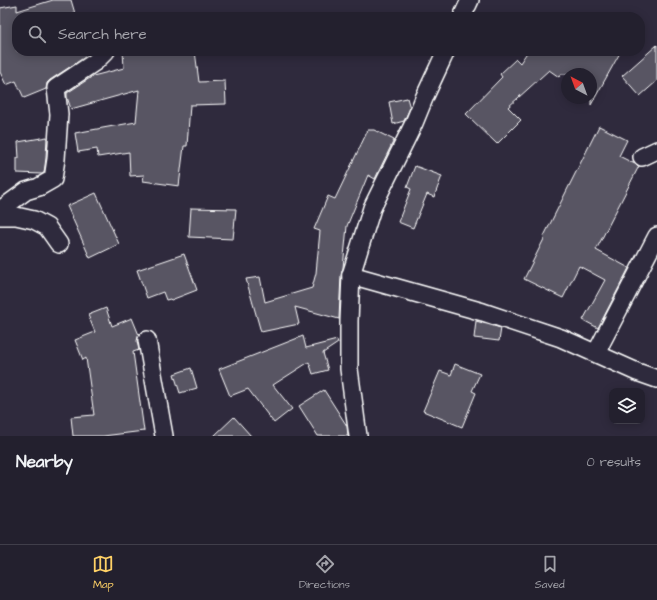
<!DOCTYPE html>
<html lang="en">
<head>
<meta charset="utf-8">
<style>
  body { margin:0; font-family:"Architects Daughter",sans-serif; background:#2b2836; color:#f1f3f6 }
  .controls { position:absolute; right:12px; bottom:12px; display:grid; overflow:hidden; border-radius:8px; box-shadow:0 2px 10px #0003 }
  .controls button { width:36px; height:36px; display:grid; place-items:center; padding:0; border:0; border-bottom:1px solid #403e4a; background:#23202e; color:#f1f3f6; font:20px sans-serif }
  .compass { position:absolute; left:561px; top:68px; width:36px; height:36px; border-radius:50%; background:#23202e; box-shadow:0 2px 10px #0003; rotate:319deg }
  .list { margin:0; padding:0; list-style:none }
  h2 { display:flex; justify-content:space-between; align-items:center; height:52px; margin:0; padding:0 16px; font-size:17px }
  h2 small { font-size:13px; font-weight:400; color:#a3a3aa }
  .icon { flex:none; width:22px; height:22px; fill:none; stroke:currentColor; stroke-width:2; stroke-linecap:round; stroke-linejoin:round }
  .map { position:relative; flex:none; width:657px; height:436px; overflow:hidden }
  .search { position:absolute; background:#23202e; box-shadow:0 2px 10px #0003; left:12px; right:12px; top:12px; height:44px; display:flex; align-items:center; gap:10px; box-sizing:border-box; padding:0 14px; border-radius:16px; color:#a3a3aa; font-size:15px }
  .sheet { height:108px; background:#23202e }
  nav { display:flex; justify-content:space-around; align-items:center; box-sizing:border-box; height:56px; border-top:1px solid #403e4a; background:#23202e; font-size:11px; color:#a3a3aa }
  nav a { display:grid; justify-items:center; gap:2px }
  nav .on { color:#ffd166 }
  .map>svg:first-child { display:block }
  .building { fill:#595564; stroke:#fff }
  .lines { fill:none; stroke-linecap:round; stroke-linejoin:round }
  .minor-casing { stroke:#fff; stroke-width:20 }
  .minor { stroke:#2f2a3d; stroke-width:17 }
</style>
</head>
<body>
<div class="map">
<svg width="657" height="436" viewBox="0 0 657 436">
  <rect width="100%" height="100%" fill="#2f2a3d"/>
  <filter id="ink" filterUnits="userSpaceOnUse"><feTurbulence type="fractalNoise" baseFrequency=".025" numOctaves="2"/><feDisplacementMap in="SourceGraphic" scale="8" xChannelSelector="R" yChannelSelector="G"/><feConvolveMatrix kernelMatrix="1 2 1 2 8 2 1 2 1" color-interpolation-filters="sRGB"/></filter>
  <g filter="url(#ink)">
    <!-- building -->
    <g class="building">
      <path d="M53,0H71L76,17H17V51H87L88,55L50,80L47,83L46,89L24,98L16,81L6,85L0,72V8L17,5V11Z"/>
      <path d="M657,45V81L640,96L622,76Z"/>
      <path d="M123,51H195L199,82L225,81L226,104L190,105L187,146H184L179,186L143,181L144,175L130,176L129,152L98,157L97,149L78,152L75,133L136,122L139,90L71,109L67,97V93L93,76L124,68Z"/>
      <path d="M528,51H621L591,105V74H561L559,77L549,70L508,107L521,120L497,144L466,114L502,77L500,74L516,59L520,63Z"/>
      <path d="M407,98L410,108L404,121L393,124L389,102Z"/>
      <path d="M599,126L627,140L619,156L639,166L596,250L629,268L598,328L583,320L605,280L579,266L563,298L524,279L544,239L543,238Z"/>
      <path d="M368,130H374L394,140L375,179L368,175L347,226L343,268L341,275L339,319L295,307L299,324L261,332L246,279L260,277L265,302L312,288L316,273L320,231L314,229L328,196L335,199Z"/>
      <path d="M47,137L46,158L44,173L42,174L17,173V158H19L18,142Z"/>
      <path d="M415,166L442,176L434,197L427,194L413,228L398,222L411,189L407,187Z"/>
      <path d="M96,193L119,244L90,258L67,206Z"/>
      <path d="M191,208L236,209L233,239L189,237Z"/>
      <path d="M184,254L197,290L171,300L170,299L166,300L163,292L147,298L137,270Z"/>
      <path d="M106,308L112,326L132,318L139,335L138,337L137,341L139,350L133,352L144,431L103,436H73L71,417L94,415L86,358L83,360L75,340L95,332L88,315Z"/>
      <path d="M476,321L501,328L499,341L474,338Z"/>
      <path d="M303,336L306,348L337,340L338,343L323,353L328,370L313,374L309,362L273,385L292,409L274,423L248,389L230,396L219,369Z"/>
      <path d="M455,364L480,374L472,391L476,393L462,427L423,411L440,371L451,375Z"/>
      <path d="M191,368L197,388L180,393L174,374Z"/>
      <path d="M324,390L347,426L348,436H318L299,406Z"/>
      <path d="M234,417L251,436H214Z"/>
    </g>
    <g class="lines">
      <defs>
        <g id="minor">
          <path d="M462,17L470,0"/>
          <path d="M642,157L657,150"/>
          <path d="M0,210L26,191L39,187L53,179L56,159L59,114L56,88L95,62L106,51"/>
          <path d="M0,216H16L34,220L47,227L59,244"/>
          <path d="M351,275L483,312L561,338L637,372L657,379"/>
          <path d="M147,340L164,436"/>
          <path d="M596,353L657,236"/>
          <path d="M358,436L349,369V321L351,275L372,208L414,123L425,96L446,51"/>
        </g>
      </defs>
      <!-- minor casing -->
      <use href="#minor" class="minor-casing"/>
      <!-- minor -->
      <use href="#minor" class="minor"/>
    </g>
  </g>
</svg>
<div class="controls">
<button><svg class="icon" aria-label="layers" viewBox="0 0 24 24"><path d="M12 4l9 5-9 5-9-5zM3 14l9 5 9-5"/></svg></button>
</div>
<svg class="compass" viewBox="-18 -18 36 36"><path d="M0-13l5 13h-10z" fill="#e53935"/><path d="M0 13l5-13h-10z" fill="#a3a3aa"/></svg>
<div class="search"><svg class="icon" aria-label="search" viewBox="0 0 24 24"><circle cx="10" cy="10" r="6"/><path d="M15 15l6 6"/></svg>Search here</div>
</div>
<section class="sheet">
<h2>Nearby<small>0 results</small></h2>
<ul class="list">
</ul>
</section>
<nav>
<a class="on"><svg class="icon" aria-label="map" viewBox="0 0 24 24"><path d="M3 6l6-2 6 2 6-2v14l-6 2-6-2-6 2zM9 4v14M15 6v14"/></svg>Map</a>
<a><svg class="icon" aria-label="directions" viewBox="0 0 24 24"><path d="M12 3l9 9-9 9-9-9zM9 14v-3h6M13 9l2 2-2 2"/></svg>Directions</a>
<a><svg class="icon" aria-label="saved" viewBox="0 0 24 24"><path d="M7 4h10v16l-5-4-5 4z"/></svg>Saved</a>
</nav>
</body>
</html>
